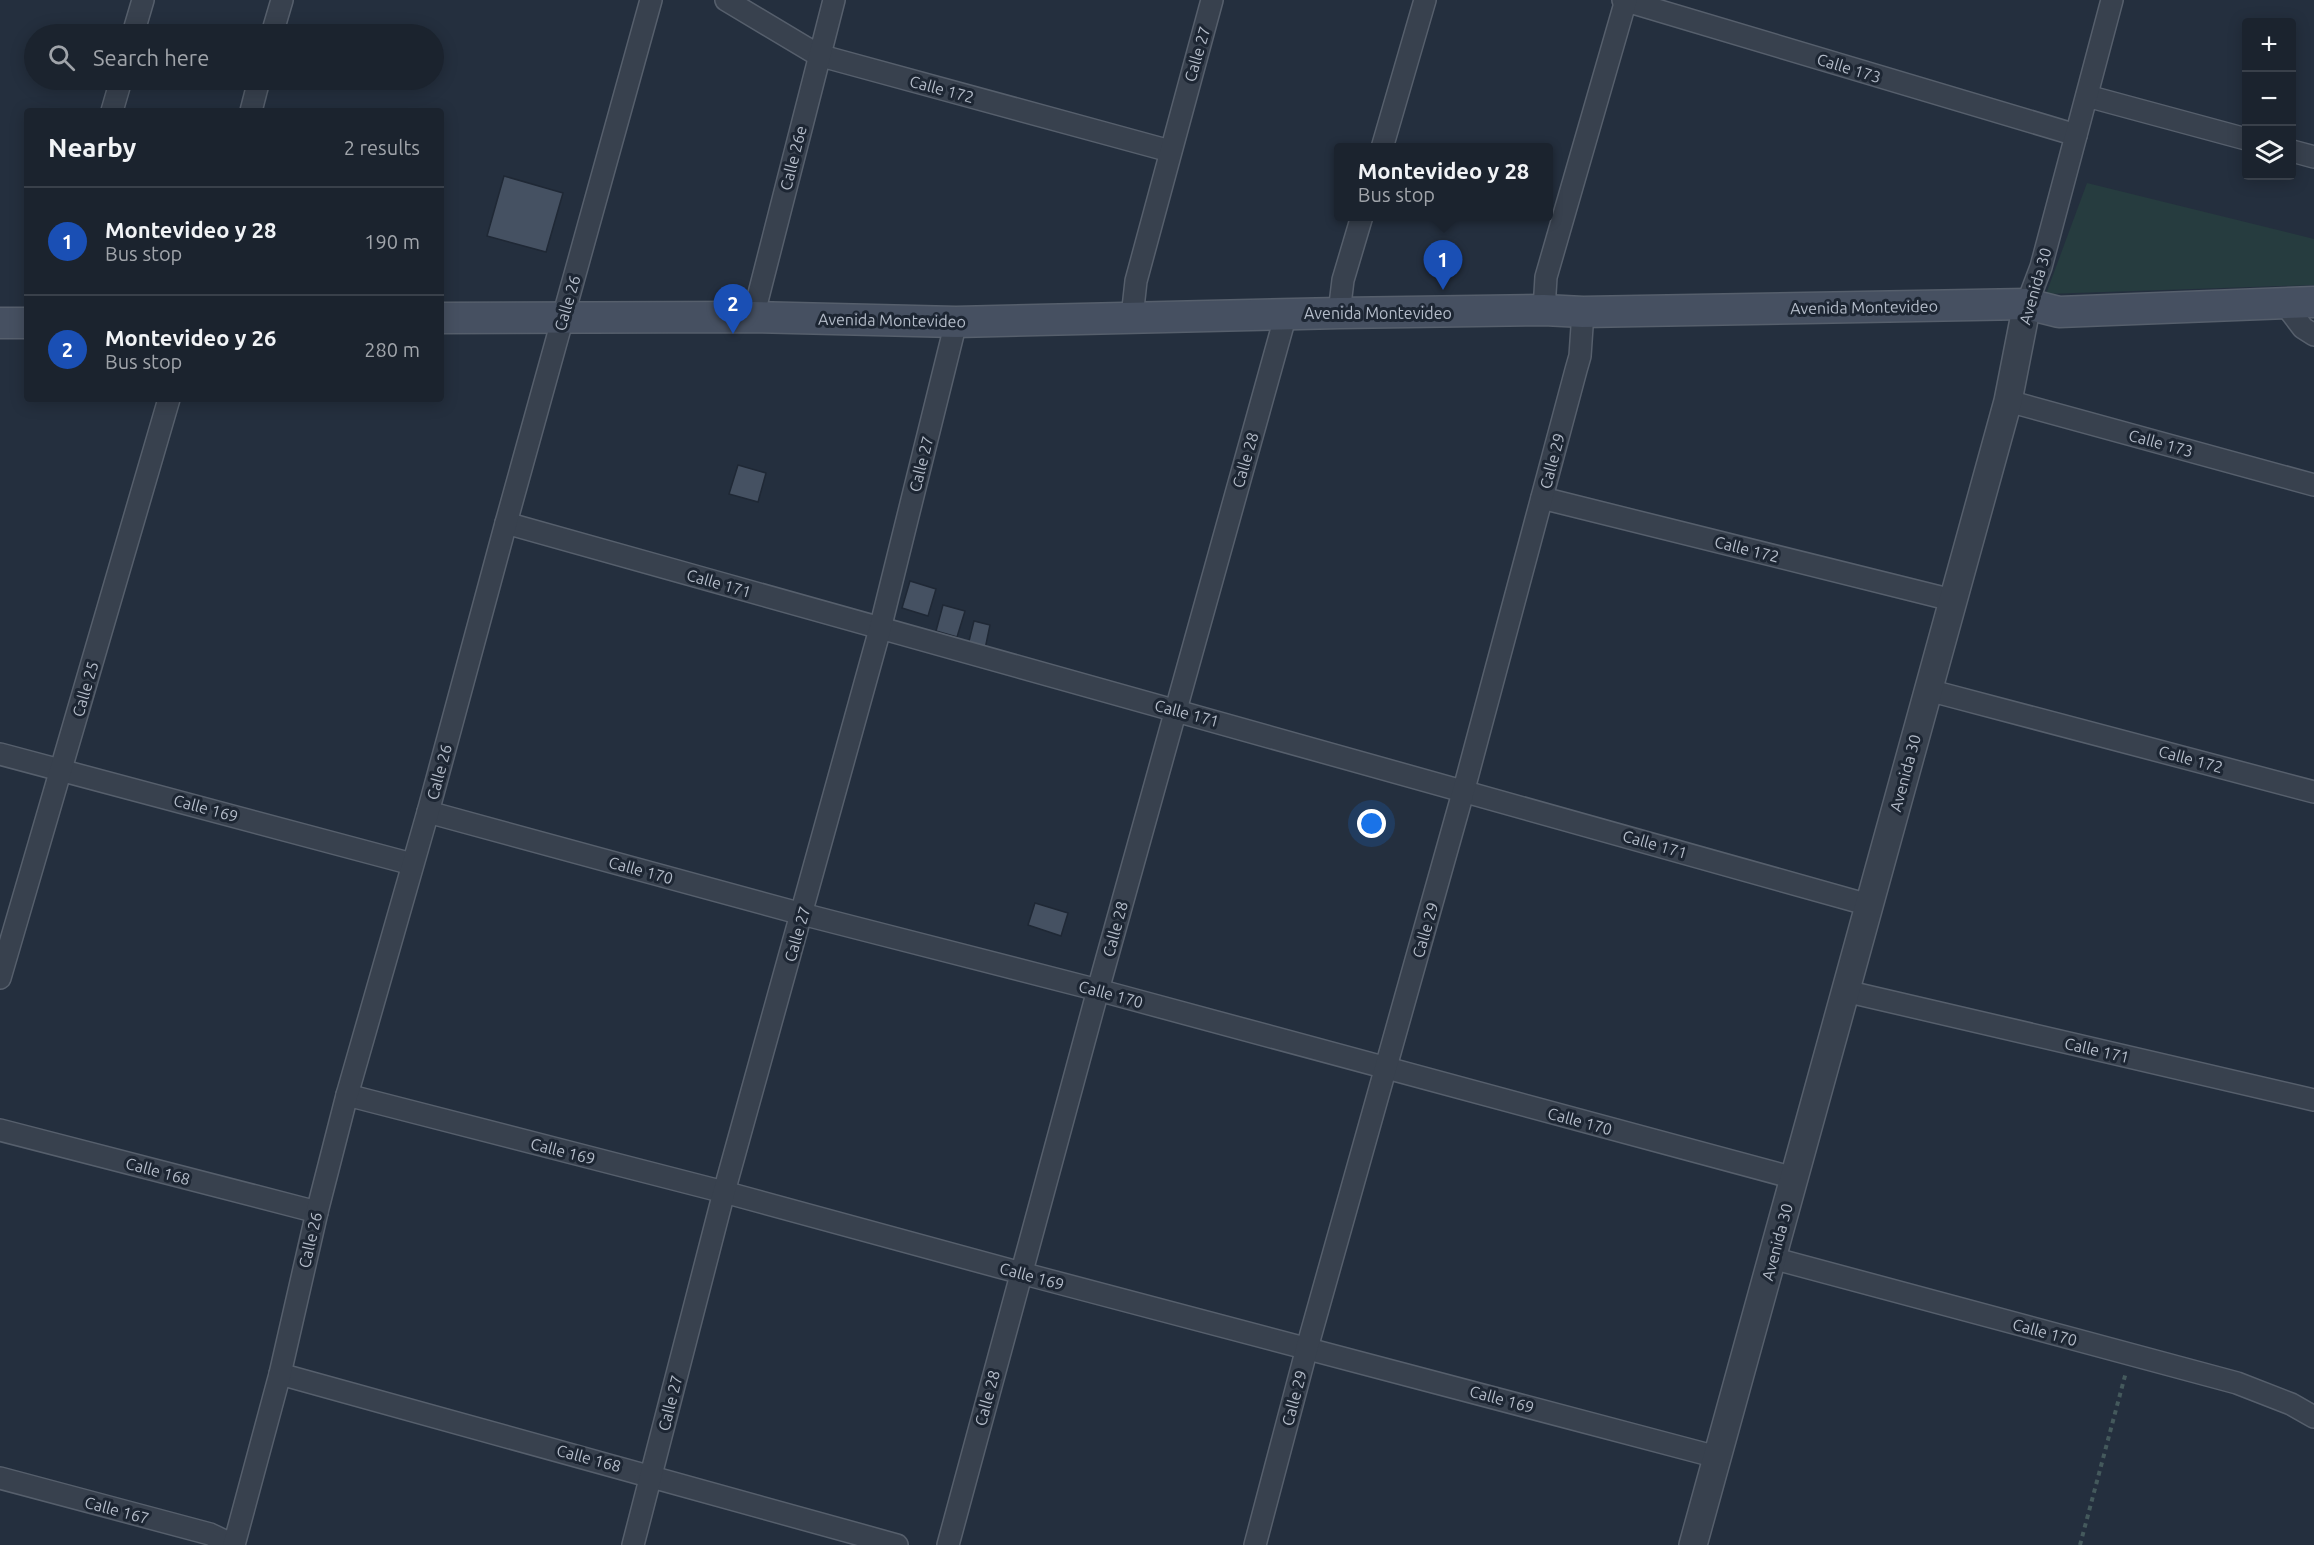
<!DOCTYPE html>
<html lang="en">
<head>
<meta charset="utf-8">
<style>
  body { margin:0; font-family:Ubuntu,sans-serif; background:#282f3a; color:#f1f3f6 }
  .controls { position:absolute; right:18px; top:18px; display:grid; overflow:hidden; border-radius:6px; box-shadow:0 3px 15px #0003 }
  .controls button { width:54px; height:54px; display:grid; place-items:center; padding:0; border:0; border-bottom:2px solid #39404a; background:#1b232e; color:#f1f3f6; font:30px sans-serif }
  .you { position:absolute; left:1372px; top:824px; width:21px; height:21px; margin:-15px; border:4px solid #fff; border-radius:50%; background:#1a73e8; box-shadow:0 0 0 9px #1a73e833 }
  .badge { display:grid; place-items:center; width:39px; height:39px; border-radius:50%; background:#8ab4f8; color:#fff; font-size:20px; font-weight:700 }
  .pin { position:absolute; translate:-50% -50px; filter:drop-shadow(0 2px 3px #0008) }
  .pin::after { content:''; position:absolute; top:32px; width:21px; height:18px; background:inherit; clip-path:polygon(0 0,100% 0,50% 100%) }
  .popup { position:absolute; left:1334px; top:143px; width:219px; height:78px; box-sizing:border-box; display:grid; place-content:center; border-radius:6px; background:#1b232e; filter:drop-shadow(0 2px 4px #0005); font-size:20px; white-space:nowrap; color:#a0a4aa }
  .popup b { font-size:22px; color:#f1f3f6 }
  .popup::after { content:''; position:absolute; left:50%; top:100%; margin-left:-12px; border:12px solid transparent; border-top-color:#1b232e }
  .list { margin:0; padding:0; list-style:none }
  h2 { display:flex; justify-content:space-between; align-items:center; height:78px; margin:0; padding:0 24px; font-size:26px }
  h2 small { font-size:20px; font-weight:400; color:#a0a4aa }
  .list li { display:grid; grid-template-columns:39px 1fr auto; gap:18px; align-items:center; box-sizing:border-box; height:108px; padding:0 24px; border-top:2px solid #39404a }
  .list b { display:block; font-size:22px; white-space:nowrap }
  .list p { margin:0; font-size:20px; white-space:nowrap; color:#a0a4aa }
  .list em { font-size:20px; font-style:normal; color:#a0a4aa }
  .icon { flex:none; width:33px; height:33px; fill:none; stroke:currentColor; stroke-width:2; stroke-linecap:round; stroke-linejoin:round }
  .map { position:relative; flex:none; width:2314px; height:1545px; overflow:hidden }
  .search { position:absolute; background:#1b232e; box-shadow:0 3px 15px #0003; left:24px; top:24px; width:420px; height:66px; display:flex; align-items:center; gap:15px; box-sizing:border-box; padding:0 21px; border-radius:33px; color:#a0a4aa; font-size:22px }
  .panel { position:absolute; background:#1b232e; box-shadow:0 3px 15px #0003; left:24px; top:108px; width:420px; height:294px; border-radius:6px }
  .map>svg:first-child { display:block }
  .green { fill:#263c3f }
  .building { fill:#455162; stroke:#1f2835; stroke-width:1.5 }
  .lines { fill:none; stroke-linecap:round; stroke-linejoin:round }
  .minor-casing { stroke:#565f6c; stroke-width:24 }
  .tertiary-casing { stroke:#565f6c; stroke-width:30 }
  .secondary-casing { stroke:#565f6c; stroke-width:33 }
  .path { stroke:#44595c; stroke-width:4; stroke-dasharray:4.5 4.5; stroke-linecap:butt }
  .minor { stroke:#38414e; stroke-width:21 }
  .tertiary { stroke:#38414e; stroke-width:27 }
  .secondary { stroke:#465061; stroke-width:30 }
  .labels { text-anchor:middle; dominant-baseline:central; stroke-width:6; stroke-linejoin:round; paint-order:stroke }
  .street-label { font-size:16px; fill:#b4bcc9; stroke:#1d2633 }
</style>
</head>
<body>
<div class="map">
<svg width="2314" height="1545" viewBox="0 0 2314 1545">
  <rect width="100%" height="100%" fill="#242f3e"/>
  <!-- green -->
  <path class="green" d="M2087,183L2314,239V285L2046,294Z"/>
  <!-- building -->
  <g class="building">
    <path d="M504,176L563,193L546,252L487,236Z"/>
    <path d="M738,465L766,473L758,502L729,494Z"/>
    <path d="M910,581L936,589L928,616L902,608Z"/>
    <path d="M943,605L965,611L957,637L936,631Z"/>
    <path d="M974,621L990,625L985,649L968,645Z"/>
    <path d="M1035,903L1068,913L1061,936L1028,925Z"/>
  </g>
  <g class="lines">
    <defs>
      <g id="minor">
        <path d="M726,0L818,55L1170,151"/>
        <path d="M1623,0L2076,135"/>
        <path d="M133,34L143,0"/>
        <path d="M272,34L282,0"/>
        <path d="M2087,96L2246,139"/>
        <path d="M112,111L121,80"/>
        <path d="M251,111L259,80"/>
        <path d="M1382,148L1425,0"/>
        <path d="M2292,151L2314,157"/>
        <path d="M2284,303L2303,328L2314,335"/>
        <path d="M2027,304L2041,267L2112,0"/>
        <path d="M1544,310L1546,277L1626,0"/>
        <path d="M1339,313L1343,280L1362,216"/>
        <path d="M753,317L834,0"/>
        <path d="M1132,317L1136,281L1212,0"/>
        <path d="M2008,401L2314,485"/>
        <path d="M1542,498L1952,600"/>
        <path d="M506,523C960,651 1415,775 1869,905"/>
        <path d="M1928,690L2314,792"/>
        <path d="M0,754L412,864"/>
        <path d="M428,812L802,914L1098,990L1794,1178"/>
        <path d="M0,978L169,399"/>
        <path d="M1845,991L2314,1100"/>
        <path d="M347,1095L724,1192L1021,1273L1717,1457"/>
        <path d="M0,1130L317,1212"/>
        <path d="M1772,1258L2237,1383L2291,1404L2314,1417"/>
        <path d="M280,1374L897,1545"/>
        <path d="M0,1478L210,1534L233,1545"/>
        <path d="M234,1545L280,1374L317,1212L347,1095L428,812L506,523L651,0"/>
        <path d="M633,1545L724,1192L880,629L956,322"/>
        <path d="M948,1545L1098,990L1286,314"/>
        <path d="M1255,1545L1307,1348L1464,789L1576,370L1580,356L1583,312"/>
      </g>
      <path id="tertiary" d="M1693,1545L2008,401L2027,304"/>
      <g id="secondary">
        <path d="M441,318L753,317L956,322L1339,313L1544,310L1583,312L2027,304L2059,312L2314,302"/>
        <path d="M0,323H27"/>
      </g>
    </defs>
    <!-- minor casing -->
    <use href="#minor" class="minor-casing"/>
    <!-- tertiary casing -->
    <use href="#tertiary" class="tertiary-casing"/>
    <!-- secondary casing -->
    <use href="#secondary" class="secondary-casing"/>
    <!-- path -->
    <path class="path" d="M2080,1545L2126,1372"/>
    <!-- minor -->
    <use href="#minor" class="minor"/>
    <!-- tertiary -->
    <use href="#tertiary" class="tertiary"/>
    <!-- secondary -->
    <use href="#secondary" class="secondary"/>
  </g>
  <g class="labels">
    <!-- street labels -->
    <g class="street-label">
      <text transform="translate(1197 54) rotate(-74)">Calle 27</text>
      <text transform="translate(1849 68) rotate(17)">Calle 173</text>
      <text transform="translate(942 89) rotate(15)">Calle 172</text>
      <text transform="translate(793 158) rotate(-76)">Calle 26e</text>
      <text transform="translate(2035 286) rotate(-74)">Avenida 30</text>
      <text transform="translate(567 303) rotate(-74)">Calle 26</text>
      <text transform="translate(1864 307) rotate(-1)">Avenida Montevideo</text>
      <text x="1378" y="313">Avenida Montevideo</text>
      <text transform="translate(892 320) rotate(1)">Avenida Montevideo</text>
      <text transform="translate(2161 443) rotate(15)">Calle 173</text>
      <text transform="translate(1245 460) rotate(-74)">Calle 28</text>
      <text transform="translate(1552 461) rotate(-75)">Calle 29</text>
      <text transform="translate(921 464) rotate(-76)">Calle 27</text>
      <text transform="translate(1747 549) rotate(14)">Calle 172</text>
      <text transform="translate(719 583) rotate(16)">Calle 171</text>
      <text transform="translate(85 689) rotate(-74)">Calle 25</text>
      <text transform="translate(1187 713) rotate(15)">Calle 171</text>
      <text transform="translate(2191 759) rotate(15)">Calle 172</text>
      <text transform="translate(439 772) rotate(-75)">Calle 26</text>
      <text transform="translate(1905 773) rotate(-75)">Avenida 30</text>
      <text transform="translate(206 808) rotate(15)">Calle 169</text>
      <text transform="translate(1655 844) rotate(16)">Calle 171</text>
      <text transform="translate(641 870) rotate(15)">Calle 170</text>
      <text transform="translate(1115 929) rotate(-75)">Calle 28</text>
      <text transform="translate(1425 930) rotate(-74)">Calle 29</text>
      <text transform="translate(797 934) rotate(-74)">Calle 27</text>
      <text transform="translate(1111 994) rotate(15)">Calle 170</text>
      <text transform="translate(2097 1050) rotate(13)">Calle 171</text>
      <text transform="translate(1580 1121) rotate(15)">Calle 170</text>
      <text transform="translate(563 1151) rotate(14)">Calle 169</text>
      <text transform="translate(158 1171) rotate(15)">Calle 168</text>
      <text transform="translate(310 1240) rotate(-77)">Calle 26</text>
      <text transform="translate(1777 1242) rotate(-75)">Avenida 30</text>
      <text transform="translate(1032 1276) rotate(15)">Calle 169</text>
      <text transform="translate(2045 1332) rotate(15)">Calle 170</text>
      <text transform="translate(987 1398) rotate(-75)">Calle 28</text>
      <text transform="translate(1294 1398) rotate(-75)">Calle 29</text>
      <text transform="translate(1502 1399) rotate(15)">Calle 169</text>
      <text transform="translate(670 1403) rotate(-76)">Calle 27</text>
      <text transform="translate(589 1458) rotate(15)">Calle 168</text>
      <text transform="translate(117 1510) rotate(15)">Calle 167</text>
    </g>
  </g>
</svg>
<div class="controls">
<button>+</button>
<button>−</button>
<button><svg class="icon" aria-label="layers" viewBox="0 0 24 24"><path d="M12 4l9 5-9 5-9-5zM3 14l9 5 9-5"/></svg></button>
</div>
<div class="you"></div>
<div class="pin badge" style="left:1443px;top:290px;background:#1a4fb4">1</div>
<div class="popup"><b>Montevideo y 28</b>Bus stop</div>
<div class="pin badge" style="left:733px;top:334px;background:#1a4fb4">2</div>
<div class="search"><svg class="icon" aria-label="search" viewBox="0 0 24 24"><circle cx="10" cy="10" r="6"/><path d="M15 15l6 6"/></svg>Search here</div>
<section class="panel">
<h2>Nearby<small>2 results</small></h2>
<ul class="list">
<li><span class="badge" style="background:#1a4fb4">1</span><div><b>Montevideo y 28</b><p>Bus stop</p></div><em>190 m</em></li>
<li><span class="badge" style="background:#1a4fb4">2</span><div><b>Montevideo y 26</b><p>Bus stop</p></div><em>280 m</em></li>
</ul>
</section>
</div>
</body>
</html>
